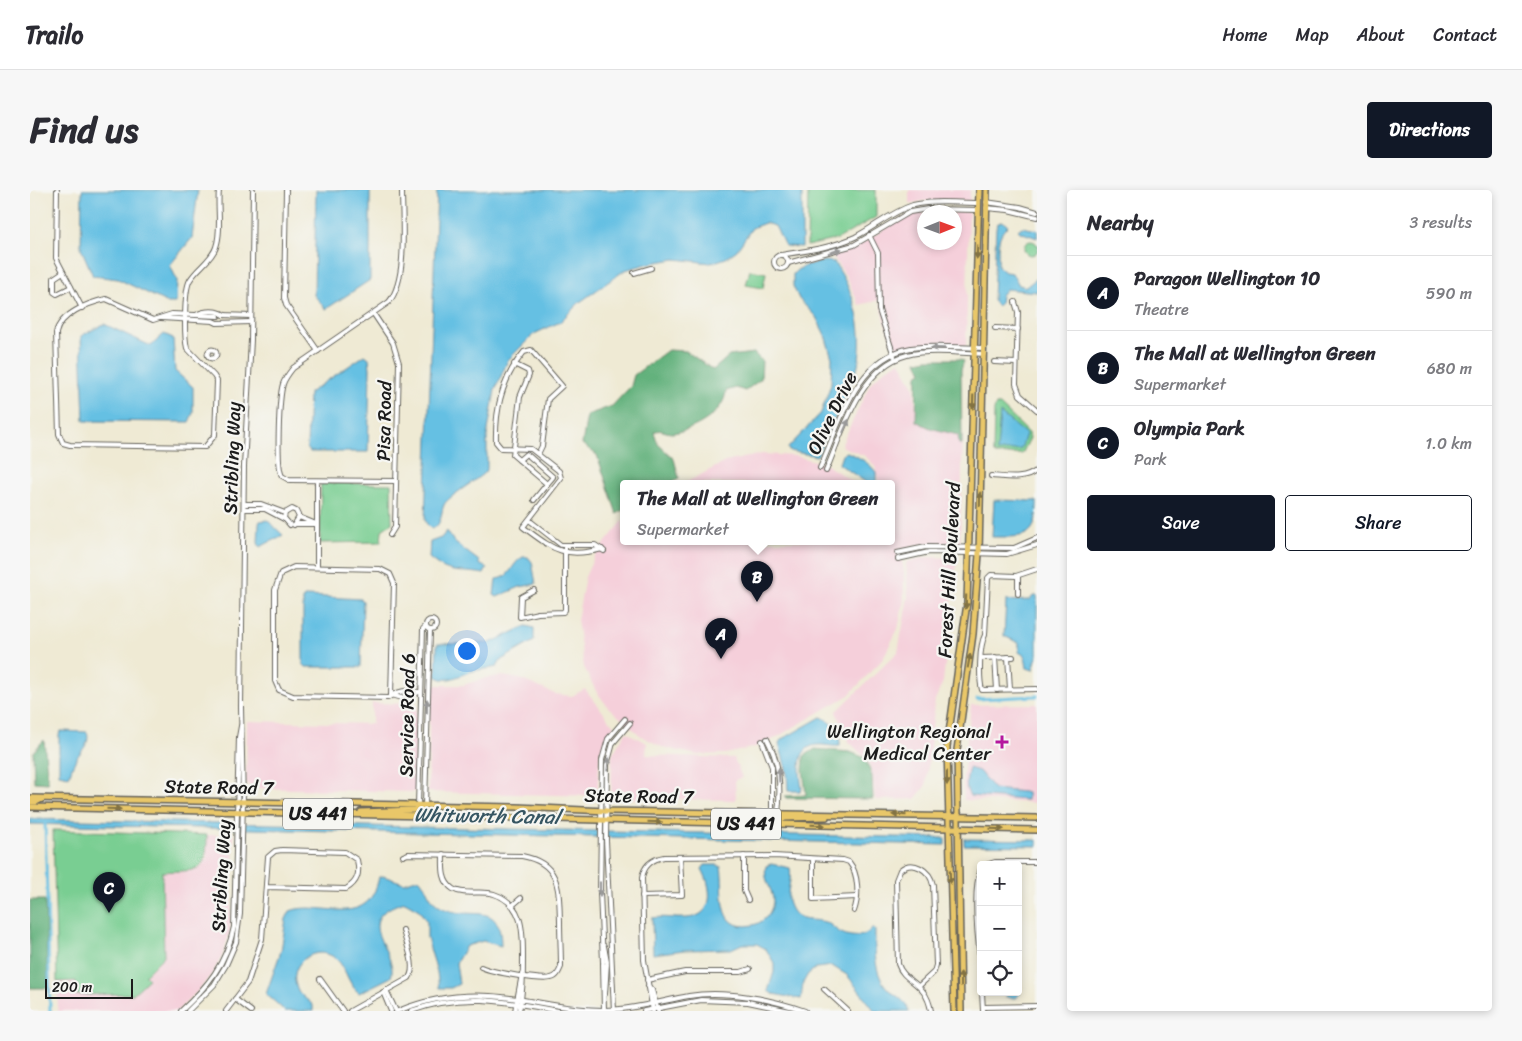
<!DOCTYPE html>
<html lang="en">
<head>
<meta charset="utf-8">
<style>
  body { margin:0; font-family:Sriracha,sans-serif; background:#f7f7f7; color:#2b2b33 }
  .controls { position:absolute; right:15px; bottom:15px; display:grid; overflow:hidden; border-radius:5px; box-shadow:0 2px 8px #0003 }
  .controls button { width:45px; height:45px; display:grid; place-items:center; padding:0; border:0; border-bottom:1px solid #e1e1e2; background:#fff; color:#2b2b33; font:25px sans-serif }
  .compass { position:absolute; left:887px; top:15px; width:45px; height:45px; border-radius:50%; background:#fff; box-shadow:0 2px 8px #0003; rotate:89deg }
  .scale { position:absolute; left:15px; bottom:12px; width:88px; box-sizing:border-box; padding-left:5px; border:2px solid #1c1c1c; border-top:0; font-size:14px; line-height:18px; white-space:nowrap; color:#1c1c1c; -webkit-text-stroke:4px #f6f6f2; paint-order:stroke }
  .you { position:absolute; left:436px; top:460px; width:18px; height:18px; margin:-12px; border:4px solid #fff; border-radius:50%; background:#1a73e8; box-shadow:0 0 0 8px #1a73e833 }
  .badge { display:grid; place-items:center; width:32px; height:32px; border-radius:50%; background:#111827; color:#fff; font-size:16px; font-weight:700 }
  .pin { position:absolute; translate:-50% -41px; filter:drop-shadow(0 1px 2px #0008) }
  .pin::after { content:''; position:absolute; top:26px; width:18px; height:15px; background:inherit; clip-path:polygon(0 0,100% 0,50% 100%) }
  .popup { position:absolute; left:590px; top:290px; width:275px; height:65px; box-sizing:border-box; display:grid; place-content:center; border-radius:5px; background:#fff; filter:drop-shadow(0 1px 4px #0005); font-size:16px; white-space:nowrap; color:#7c7c81 }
  .popup b { font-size:19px; color:#2b2b33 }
  .popup::after { content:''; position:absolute; left:50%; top:100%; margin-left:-10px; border:10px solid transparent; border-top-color:#fff }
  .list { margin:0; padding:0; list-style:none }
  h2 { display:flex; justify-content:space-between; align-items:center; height:65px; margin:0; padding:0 20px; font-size:21px }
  h2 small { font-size:16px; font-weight:400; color:#7c7c81 }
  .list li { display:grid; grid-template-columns:32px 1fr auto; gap:15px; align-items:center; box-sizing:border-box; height:75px; padding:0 20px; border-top:1px solid #e1e1e2 }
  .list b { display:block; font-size:19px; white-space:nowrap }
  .list p { margin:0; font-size:16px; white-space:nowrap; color:#7c7c81 }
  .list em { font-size:16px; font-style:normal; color:#7c7c81 }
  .actions { display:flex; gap:10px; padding:15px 20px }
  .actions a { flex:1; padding:11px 0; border:1px solid #111827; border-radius:5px; text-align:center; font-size:18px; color:#111827 }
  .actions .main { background:#111827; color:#fff }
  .icon { flex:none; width:28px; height:28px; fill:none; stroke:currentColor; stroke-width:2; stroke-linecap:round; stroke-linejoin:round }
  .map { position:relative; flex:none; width:1007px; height:821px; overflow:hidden; border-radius:5px }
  header { display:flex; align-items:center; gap:30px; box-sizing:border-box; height:70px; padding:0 25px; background:#fff; border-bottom:1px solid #e1e1e2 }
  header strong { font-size:24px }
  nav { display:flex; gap:28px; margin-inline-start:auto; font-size:18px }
  .intro { display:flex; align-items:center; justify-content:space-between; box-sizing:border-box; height:120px; padding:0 30px }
  h1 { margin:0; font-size:35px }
  .button { padding:12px 22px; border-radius:5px; background:#111827; color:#fff; font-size:18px; font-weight:700 }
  main { display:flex; gap:30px; padding:0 30px }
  aside { flex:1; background:#fff; border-radius:5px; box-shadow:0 2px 8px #0003 }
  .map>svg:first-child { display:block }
  .built { fill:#f5cfda; fill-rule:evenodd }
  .green { fill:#79ce92; stroke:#4a7557 }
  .forest { fill:#62b17c; stroke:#3f664c }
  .water { fill:#65c0e3; stroke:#406e80 }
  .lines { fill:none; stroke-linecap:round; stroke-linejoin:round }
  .canal { stroke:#65c0e3; stroke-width:3 }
  .minor-casing { stroke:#66645c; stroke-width:6 }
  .major-casing { stroke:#66645c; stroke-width:8 }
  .minor { stroke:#fff; stroke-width:4 }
  .major { stroke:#e9c769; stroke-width:5 }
  .oneway { fill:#999 }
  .oneway2 { fill:#827242 }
  .poi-dot { fill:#b5179e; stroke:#f6f6f2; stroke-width:2 }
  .labels { text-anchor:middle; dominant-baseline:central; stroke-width:4.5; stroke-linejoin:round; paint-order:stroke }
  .shield { fill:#f6f6f2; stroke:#5d5d5c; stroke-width:1 }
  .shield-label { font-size:18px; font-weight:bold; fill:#1c1c1c }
  .street-label { font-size:19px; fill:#1c1c1c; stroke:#f6f6f2 }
  .poi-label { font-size:19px; fill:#1c1c1c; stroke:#f6f6f2; text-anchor:end }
  .water-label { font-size:20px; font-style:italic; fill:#365562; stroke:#f6f6f2 }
</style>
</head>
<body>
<header>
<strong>Trailo</strong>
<nav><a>Home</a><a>Map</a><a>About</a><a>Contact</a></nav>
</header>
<div class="intro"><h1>Find us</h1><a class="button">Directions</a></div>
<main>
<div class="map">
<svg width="1007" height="821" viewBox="0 0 1007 821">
  <rect width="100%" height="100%" fill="#f6f6f2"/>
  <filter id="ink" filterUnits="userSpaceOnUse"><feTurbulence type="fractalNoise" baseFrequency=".02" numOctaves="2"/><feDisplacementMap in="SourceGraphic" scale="10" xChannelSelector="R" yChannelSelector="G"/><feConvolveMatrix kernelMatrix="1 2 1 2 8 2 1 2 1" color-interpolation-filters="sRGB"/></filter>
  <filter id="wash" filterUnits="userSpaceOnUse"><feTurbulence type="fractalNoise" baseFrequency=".0096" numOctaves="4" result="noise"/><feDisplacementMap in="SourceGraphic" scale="20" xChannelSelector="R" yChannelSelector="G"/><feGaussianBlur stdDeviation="1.12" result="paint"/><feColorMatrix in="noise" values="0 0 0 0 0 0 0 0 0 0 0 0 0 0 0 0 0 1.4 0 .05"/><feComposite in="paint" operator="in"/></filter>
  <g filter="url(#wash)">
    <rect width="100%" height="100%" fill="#efead4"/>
    <!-- built -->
    <g class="built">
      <path d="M879,0H940V11H892L879,14Z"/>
      <path d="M903,21L939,22L936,156L891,154L865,160L854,130L850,110L829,115L816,86L802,66L836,51L868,30L887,23ZM894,22H924V52H894Z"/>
      <path d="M870,171L884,197L887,231L900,237L933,244L930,354L900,353L870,359L874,382V410L868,439L852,470L819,505L742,550L725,557L696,564L667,565L632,557L611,546L578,517L566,501L554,477L547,430L555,387L565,365L593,331V351H861V293H849L845,276L835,266L811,256L840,194L853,181Z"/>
      <path d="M732,264L766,266L795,274L825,293H655L695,272Z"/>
      <path d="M897,367L927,368L913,492L905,510L896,595L885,609L845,610L843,587L838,570L819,552L806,522L868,462L878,407L876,372Z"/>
      <path d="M472,486L490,489L525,504L542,506L555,499L584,536L570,563L567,606L398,602L400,495H433L456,488Z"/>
      <path d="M342,513L387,514L385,602L222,598L216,593L217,531L342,534Z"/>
      <path d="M1007,514V613L934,610L933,588L941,515Z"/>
      <path d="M596,542L617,553L616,565L704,568L712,587L705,590L706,610L581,608L582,565Z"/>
      <path d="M177,645H204L200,741L192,766L182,784L168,801L147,821H28L27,792L46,791V805L118,789L115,785L134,766L132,682L163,681L171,676L177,668Z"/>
    </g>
    <!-- green -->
    <g class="green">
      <path d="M778,0H846V27L808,49L777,56Z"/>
      <circle cx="1001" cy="58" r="7"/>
      <path d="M720,80L736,83L733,98L716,95Z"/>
      <path d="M966,215H970L999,243L1000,248L992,264L966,265L963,262L964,220Z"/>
      <path d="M291,293L361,294L362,333L352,340L351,352L290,353Z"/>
      <path d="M23,640L177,645C177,687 167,679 132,682L134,766L115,785L119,789L103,804L46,805V791L27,792Z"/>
    </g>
    <!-- forest -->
    <g class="forest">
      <path d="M638,160L656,161L683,180L699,166L724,163L732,171L731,189L715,201L706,198L696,201C694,224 663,241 642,243C635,243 631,238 624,242L628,254L644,269L649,288L640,293H593V320L587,324L567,265L552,254L557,225L582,216L601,196L604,185Z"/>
      <path d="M898,169H930L934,171L931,180L932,254H929L928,245L900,238L886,231L887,185L892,182L887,171Z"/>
      <path d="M14,550L18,593L4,592L3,562Z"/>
      <path d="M785,559L820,562L835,568L842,586L843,609L756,608L755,606L776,605L773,580L774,566Z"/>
      <path d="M0,710H15L18,798H0Z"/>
    </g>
    <!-- water -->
    <g class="water">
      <path d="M52,0H168L162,48L140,75L147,90L146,113H138L88,89L63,86L51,58Z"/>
      <path d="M286,0H340V90L296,119L284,105Z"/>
      <path d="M407,0H772V57L755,56L745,36L735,33L722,38L707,60L696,68L681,73L645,69L621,73L595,80L550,112L530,132L504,144L478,170L465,200L457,246V280C448,290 417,307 414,315C410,324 413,334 402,339L398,336L395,330Z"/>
      <path d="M972,31L978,36C965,47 969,59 968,76L975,82L982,83L989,95L996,97L1007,88V102L976,99L971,105L970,114L967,116L963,110L966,38L967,34Z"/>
      <path d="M992,37L1007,40V48L990,42L988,40Z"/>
      <path d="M795,71L804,72C826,104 837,145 826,183L787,266L759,261L758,258L791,223L801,194L802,168L795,145L786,127L769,109L763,96V84L767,80L777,75Z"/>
      <path d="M74,134L121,156L134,144L143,148L145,181L163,197V223L159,232L54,231L51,146Z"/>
      <path d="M335,165L339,168L340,179L338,262H280L277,258L279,203Z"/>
      <path d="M970,223L996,244L991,259L967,262Z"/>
      <path d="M817,262C829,267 838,272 846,282V293H837L809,274L812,265Z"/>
      <path d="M964,310L1007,311C1007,349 996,347 962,347Z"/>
      <path d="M237,330L253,345L230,357L228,353L229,333L230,331Z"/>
      <path d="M417,341L424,352L449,371V374L457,378L454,384C428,379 422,387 399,368L400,352L411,348Z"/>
      <path d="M493,367H498L502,372L506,394L490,397L467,407L464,405L466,389C481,389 481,373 493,367Z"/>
      <path d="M277,406L331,409L333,411L331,477H276L273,474V408Z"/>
      <path d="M1003,406H1007V466L1003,480L997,478L995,466L989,462V453L974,446L976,411L1000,410Z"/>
      <path d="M496,436L504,438V451L471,470L467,477C459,479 451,479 443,481C432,483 417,495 406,486L407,454L460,453Z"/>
      <path d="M791,527C801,530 811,545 810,556C802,557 794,554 786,555C765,558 770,585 772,599L770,601H758L757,583L749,553L751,550Z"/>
      <path d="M31,541L57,542C61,555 50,560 45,571C42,576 41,581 39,586L29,584V544Z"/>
      <path d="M939,578L949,581L964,599L994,602L997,603V610L940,606C934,598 937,587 939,578Z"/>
      <path d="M0,629L915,648V655L0,634Z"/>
      <path d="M934,649L1007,650V656L934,655Z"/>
      <path d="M741,674L760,678C763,692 753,705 761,719C770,734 782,728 795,732C801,734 803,738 808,741C818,748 835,749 842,738L845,740C845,760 843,786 860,801C868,807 876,811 879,821H845L817,785L802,776L786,778L778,784L773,793L771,809L743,804L738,801L744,782V773L736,759L727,754H712L701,759L654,760L623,764L622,728C634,726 645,729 657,728C686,726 682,697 672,679L675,675H688L691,677C695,697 685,743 723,735C732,733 739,726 742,717C747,702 732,692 736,676Z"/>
      <path d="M353,686L374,693L389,688C397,696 398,709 409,716C439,734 471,706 471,756L453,751L436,756L426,773L429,794L421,798H409L407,782L397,748V732L389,720L375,712C316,729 370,762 361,787L329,803C316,793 316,773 302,766C281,755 257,777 267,798C270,806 277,809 283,815V821H255L236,804L251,761L256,729L260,721C291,709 338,742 349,687Z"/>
      <path d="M988,774L990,804L985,808L976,807L975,802H988Z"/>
    </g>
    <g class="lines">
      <!-- canal -->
      <g class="canal">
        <path d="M947,509L1007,506"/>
        <path d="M15,632L20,821"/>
      </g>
    </g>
  </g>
  <g filter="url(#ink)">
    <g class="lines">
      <defs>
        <g id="minor">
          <path d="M27,0L26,68L52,118"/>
          <path d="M256,0L254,108L256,115L288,161"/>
          <path d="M956,12L990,17L1007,22"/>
          <path d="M956,18L978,20L1007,27"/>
          <path d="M839,45L848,63L849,120L864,166"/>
          <circle cx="751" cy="72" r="7"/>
          <path d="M750,65C776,61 801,58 825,47C845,37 861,22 883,15C903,10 927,13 948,13"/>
          <path d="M758,73L824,55L880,22L898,19L948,20"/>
          <path d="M33,82L24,88V102L27,104L41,97"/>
          <path d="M604,83L621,78"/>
          <path d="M985,112L988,122L986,194L990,205L1007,220"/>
          <path d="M343,123L363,153L369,173L365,337L360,345"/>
          <path d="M166,125C175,120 187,120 195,125"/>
          <path d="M193,125L221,126"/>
          <path d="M188,126L142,124L123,130L76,109C58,113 30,124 26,143L29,244L33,253L40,255L175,257L185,245L187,191L184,186L157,158C154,146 154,100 160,90C167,78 182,70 186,57C192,40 187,18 189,0"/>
          <path d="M131,128L183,131L187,133L221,132"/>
          <path d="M965,138L988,139"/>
          <circle cx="182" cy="164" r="4.5"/>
          <path d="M964,172L986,173"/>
          <path d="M484,174L498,181L499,185L490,207L483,265L517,294L504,310"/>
          <path d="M508,264L512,256L518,209L532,196L501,160L494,162C473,187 465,219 466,252L471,258L501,259L529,281L531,288L493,337C523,359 533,369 572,359"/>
          <path d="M489,270L496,264L499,266L523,287L517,294"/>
          <path d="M790,278C810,234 825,168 881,158C904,155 930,158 954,158"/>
          <path d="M796,281C813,241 830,177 877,165C900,159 929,163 954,164"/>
          <path d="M961,286C976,287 995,291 1007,280"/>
          <path d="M366,291L259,290L252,286C246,276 249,207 253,194C255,188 259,183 263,178L359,112C378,89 372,30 372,0"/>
          <path d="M214,314H231L255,323"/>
          <path d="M214,319H235L254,329"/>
          <path d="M269,327L286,334"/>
          <path d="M499,330L531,355H565L574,361"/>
          <path d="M265,334H286"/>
          <path d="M260,335L254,328L255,323L262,319L266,321L269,327L264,335"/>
          <path d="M867,363L896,357L984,358L1007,348"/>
          <path d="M868,369L899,362L977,364L1007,355"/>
          <path d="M287,377V291"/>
          <path d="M1007,379L986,386L961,385L958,388L955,445C949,456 949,489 952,500L1007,499"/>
          <path d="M504,400L491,407L490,427L508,423L533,422L535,420V356"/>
          <path d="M988,404V386"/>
          <circle cx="401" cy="435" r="5"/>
          <path d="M965,467L967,500"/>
          <path d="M978,467L980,499"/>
          <path d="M951,468L983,467"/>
          <path d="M361,505L364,393L360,384L350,379L264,377L251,383L245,400V491L249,500L263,506L358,508C367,501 377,499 388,502"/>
          <path d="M361,505L371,508L389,502"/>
          <path d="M737,549C750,573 751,597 748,624"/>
          <path d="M732,551L742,577V624"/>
          <path d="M388,615L393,439L396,436"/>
          <path d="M395,615L400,440"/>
          <path d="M413,664C413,676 411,691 423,699C434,706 452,700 464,704C494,714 493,742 493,768C493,786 493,803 489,821"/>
          <path d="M373,666L378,664L492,666C530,673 529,698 530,731C530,746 531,762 531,777C529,782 527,787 521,788C511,791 462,782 451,777"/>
          <path d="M714,666V701L718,710"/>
          <path d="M783,669V709L827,707"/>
          <path d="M956,675L965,672H1007"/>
          <path d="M951,679C942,700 948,752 951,775"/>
          <path d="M612,706L652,705L650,667"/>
          <path d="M483,715L491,708"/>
          <path d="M574,756L577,772"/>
          <path d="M573,772L570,702L572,570L578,549L595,529"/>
          <path d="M573,774L574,821"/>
          <path d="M290,789L313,821"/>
          <path d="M617,790L655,782H711L720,779"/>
          <path d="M618,796L622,800L628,821"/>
          <path d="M889,796L904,782L906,775L903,695C900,680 883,669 870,680L866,690L868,774C874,793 896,791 901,821"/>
          <path d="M794,799L818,821"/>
          <path d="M356,800L366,821"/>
          <path d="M353,802L361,821"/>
          <path d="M952,802L953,821"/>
          <path d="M575,804L577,774"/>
          <path d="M205,809L221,821"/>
          <path d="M953,817L1007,816"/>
          <path d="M151,821C178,796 196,774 204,737L209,547L211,536"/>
          <path d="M158,821L184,795L196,775L206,752L210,724L213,613L211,517L214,276L221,150L223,0"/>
          <path d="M196,821L218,792L232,749L238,667L245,661L252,660L315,662L327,670C330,683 328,692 316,699L236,697"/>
          <path d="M320,821L379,788C387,776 376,754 373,740"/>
          <path d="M368,821C397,809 428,804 460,806C498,808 533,820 573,820C602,820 631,811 659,806C695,800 741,809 775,821"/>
          <path d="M381,821C433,802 475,811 528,821"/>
          <path d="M485,821L492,784"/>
          <path d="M584,821L576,650L577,575L583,553L600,533"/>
          <path d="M614,821L671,810L718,812L760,821"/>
          <path d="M623,821L614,770L612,688C614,675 622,669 634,667L744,666L813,670L819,672C829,684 829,707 824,721"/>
        </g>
        <g id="major">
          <path d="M0,608L487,617L577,621L1007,628"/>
          <path d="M0,612H6L12,609"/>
          <path d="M0,617L1007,640"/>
          <path d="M331,622L384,620L394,616"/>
          <path d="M732,632L740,630L748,624"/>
          <path d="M749,635V631L755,628L796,627"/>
          <path d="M924,821L917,557L937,413L949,0"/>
          <path d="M931,821L927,560L943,444L949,364L957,0"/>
        </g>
      </defs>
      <!-- minor casing -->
      <use href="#minor" class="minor-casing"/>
      <!-- major casing -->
      <use href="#major" class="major-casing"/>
      <!-- minor -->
      <use href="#minor" class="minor"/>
      <!-- major -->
      <use href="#major" class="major"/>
    </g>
    <!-- one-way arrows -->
    <defs><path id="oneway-solid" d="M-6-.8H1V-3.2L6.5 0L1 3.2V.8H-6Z" transform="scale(1.25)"/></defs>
    <g class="oneway">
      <use href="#oneway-solid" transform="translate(805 61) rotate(-17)"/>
      <use href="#oneway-solid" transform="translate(908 158) rotate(-179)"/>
      <use href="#oneway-solid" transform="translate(816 236) rotate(-66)"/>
      <use href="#oneway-solid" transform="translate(397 516) rotate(-89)"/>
      <use href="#oneway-solid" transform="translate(578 574) rotate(-84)"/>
      <use href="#oneway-solid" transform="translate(749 585) rotate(-93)"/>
      <use href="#oneway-solid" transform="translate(570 699) rotate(90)"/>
    </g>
    <g class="oneway2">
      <use href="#oneway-solid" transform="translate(947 62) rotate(92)"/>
      <use href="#oneway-solid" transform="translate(943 212) rotate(92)"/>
      <use href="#oneway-solid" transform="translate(950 309) rotate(-89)"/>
      <use href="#oneway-solid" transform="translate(936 412) rotate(92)"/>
      <use href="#oneway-solid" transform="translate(939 471) rotate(-80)"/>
      <use href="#oneway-solid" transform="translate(917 588) rotate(90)"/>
      <use href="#oneway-solid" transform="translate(84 619) rotate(1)"/>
      <use href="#oneway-solid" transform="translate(869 625) rotate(-178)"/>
      <use href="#oneway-solid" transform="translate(625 632) rotate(1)"/>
      <use href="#oneway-solid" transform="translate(788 635) rotate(1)"/>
      <use href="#oneway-solid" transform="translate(967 639) rotate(1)"/>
      <use href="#oneway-solid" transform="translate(920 687) rotate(88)"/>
      <use href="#oneway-solid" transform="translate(931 789) rotate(-91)"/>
    </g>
  </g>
  <!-- markers -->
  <path class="poi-dot" d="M969.5 544.5h5v5h5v5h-5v5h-5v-5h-5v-5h5z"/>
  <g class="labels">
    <!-- shield labels -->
    <g class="shield">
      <rect x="253" y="608.5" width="70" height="31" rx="4"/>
      <rect x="681" y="618.5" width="70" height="31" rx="4"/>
    </g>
    <g class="shield-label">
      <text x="288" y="624">US 441</text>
      <text x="716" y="634">US 441</text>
    </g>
    <!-- street labels -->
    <g class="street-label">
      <text transform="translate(802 223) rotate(-64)">Olive Drive</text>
      <text transform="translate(354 231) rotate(-89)">Pisa Road</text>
      <text transform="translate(202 268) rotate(-88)">Stribling Way</text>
      <text transform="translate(919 380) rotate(-87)">Forest Hill Boulevard</text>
      <text transform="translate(377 525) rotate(-89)">Service Road 6</text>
      <text transform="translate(189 597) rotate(1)">State Road 7</text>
      <text transform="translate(609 606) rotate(1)">State Road 7</text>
      <text transform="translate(191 686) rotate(-87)">Stribling Way</text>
    </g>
    <!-- poi labels -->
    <g class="poi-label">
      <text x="961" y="541">Wellington Regional<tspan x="961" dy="22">Medical Center</tspan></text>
    </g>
    <!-- water labels -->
    <g class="water-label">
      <text transform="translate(457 626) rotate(1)">Whitworth Canal</text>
    </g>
  </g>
</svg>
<div class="controls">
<button>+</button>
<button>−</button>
<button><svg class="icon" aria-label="locate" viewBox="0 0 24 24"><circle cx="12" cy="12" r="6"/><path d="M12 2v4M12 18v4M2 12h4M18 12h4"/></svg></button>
</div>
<svg class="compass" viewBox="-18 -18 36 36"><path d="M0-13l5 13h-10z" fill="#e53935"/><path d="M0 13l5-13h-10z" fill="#7c7c81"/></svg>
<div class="scale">200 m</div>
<div class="you"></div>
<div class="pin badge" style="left:691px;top:469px">A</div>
<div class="pin badge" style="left:727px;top:412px">B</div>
<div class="popup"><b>The Mall at Wellington Green</b>Supermarket</div>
<div class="pin badge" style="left:79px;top:723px">C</div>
</div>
<aside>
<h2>Nearby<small>3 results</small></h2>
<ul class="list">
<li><span class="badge">A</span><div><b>Paragon Wellington 10</b><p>Theatre</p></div><em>590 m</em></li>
<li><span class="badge">B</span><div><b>The Mall at Wellington Green</b><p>Supermarket</p></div><em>680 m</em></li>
<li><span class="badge">C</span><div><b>Olympia Park</b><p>Park</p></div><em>1.0 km</em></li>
</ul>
<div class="actions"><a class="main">Save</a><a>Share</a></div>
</aside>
</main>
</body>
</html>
